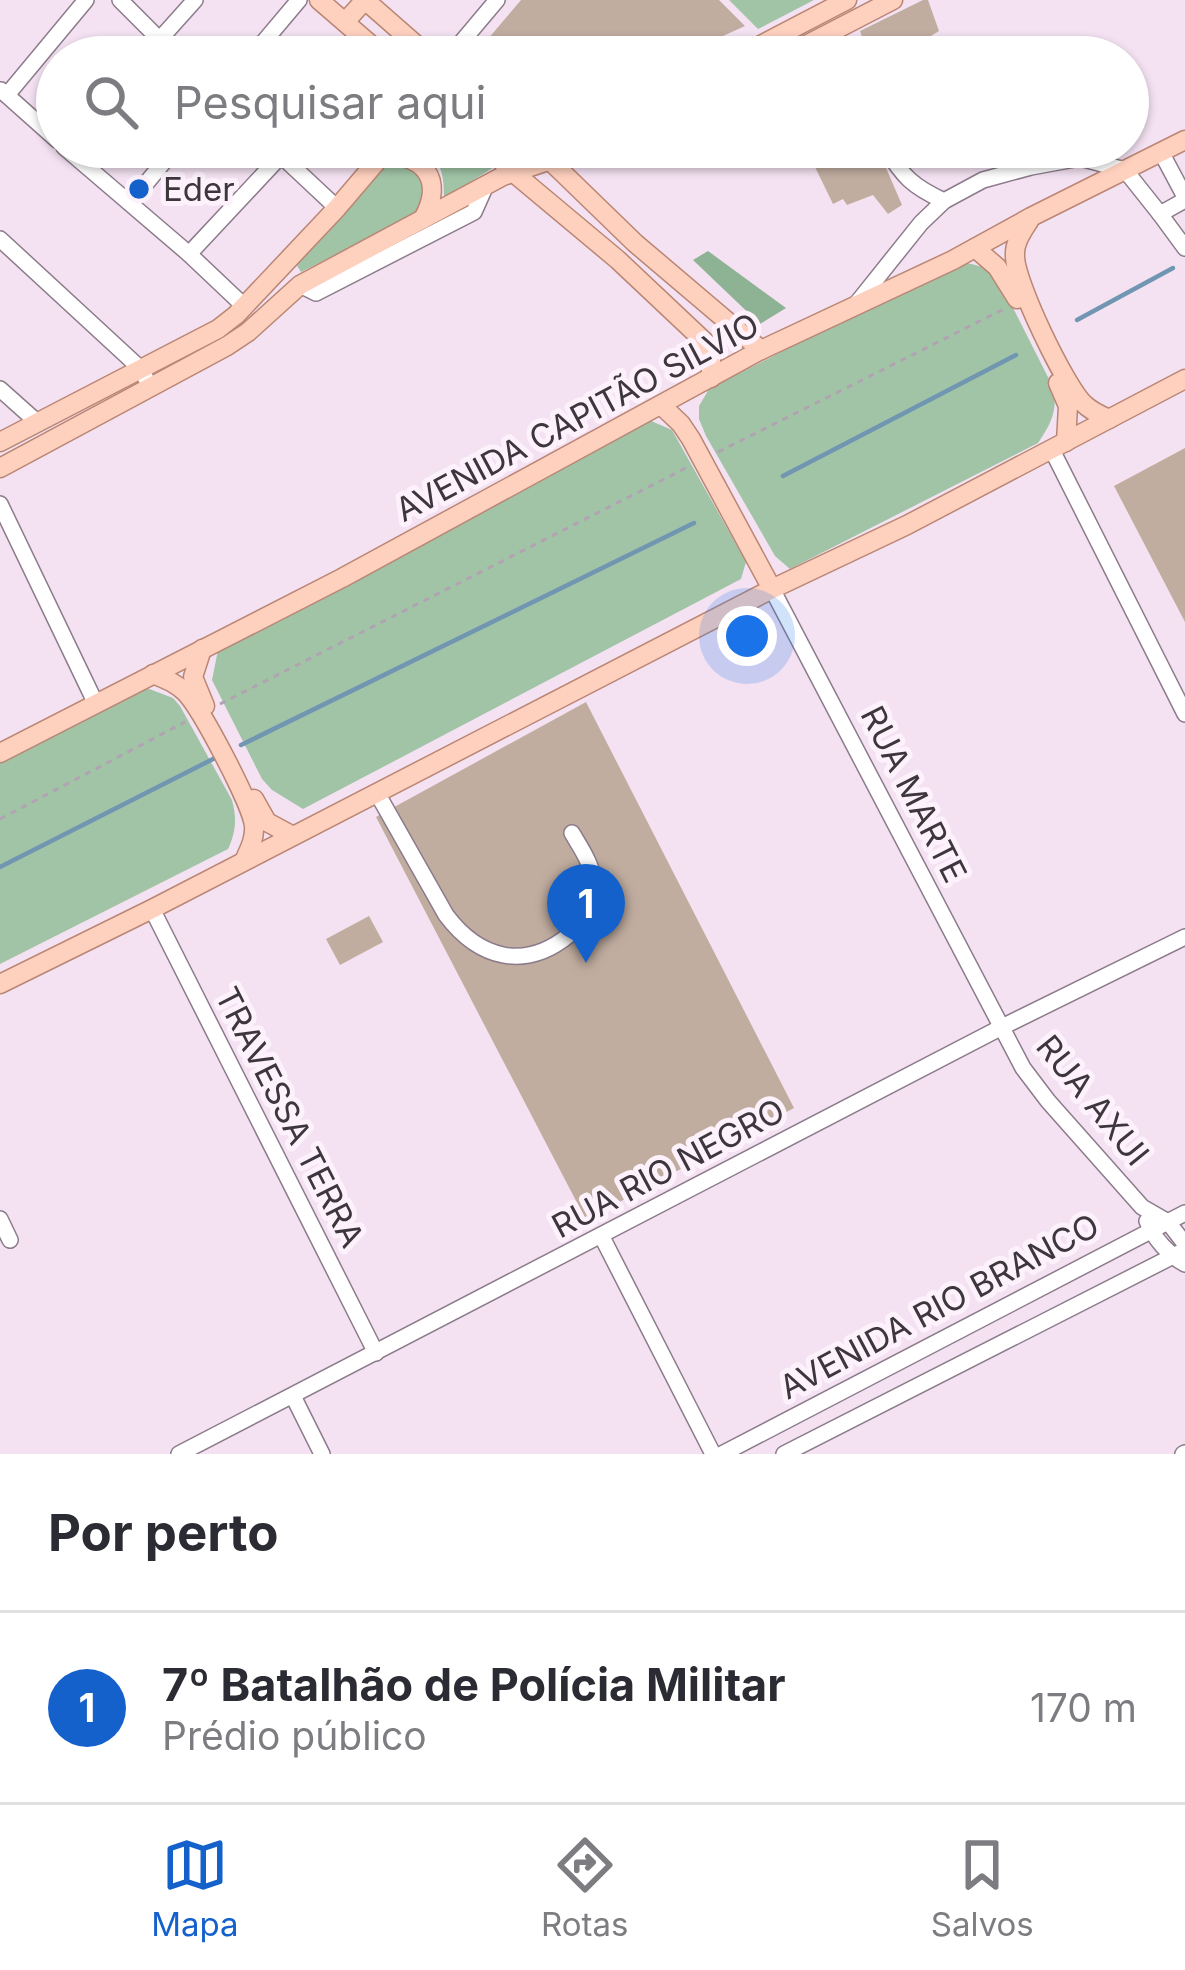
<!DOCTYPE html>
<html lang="pt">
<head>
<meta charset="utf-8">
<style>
  body { margin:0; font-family:Inter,sans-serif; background:#f7f7f7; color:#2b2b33 }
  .you { position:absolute; left:747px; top:636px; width:42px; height:42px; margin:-30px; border:9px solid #fff; border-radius:50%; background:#1a73e8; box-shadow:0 0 0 18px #1a73e833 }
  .badge { display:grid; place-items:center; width:78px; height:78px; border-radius:50%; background:#1561cb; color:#fff; font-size:39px; font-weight:700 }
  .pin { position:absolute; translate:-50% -99px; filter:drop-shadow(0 3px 6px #0008) }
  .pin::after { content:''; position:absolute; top:63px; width:42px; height:36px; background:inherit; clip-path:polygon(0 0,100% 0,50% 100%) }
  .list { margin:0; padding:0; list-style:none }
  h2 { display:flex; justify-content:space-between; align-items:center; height:156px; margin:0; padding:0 48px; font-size:51px }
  h2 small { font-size:39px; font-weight:400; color:#7c7c81 }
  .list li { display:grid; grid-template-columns:78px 1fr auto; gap:36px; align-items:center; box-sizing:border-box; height:192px; padding:0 48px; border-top:3px solid #e1e1e2 }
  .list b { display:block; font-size:45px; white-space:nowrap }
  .list p { margin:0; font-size:39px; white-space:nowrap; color:#7c7c81 }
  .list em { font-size:39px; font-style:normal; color:#7c7c81 }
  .icon { flex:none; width:66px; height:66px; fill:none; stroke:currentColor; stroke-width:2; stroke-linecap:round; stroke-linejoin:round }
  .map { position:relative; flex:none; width:1185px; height:1454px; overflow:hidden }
  .search { position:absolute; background:#fff; box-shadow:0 3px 9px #0004; left:36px; right:36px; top:36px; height:132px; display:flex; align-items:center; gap:30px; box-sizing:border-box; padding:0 42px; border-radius:66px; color:#7c7c81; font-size:45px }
  .sheet { height:348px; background:#fff }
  nav { display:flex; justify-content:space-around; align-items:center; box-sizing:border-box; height:168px; border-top:3px solid #e1e1e2; background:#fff; font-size:33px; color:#7c7c81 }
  nav a { display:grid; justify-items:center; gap:6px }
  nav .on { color:#1561cb }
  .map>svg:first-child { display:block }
  .green { fill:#a1c4a7 }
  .forest { fill:#8db294 }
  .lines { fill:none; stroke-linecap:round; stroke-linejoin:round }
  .stream { stroke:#7096b1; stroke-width:4.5 }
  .building { fill:#c1ada0 }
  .minor-casing { stroke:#8c7c8b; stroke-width:18 }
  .major-casing { stroke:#ba8674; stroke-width:21 }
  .path { stroke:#b1a3b1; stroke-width:3; stroke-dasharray:6 6; stroke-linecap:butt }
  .minor { stroke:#fff; stroke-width:15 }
  .major { stroke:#fed0be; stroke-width:18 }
  .poi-dot { fill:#1561cb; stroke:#fdf2fc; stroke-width:4.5 }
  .labels { text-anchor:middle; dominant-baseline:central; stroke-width:10; stroke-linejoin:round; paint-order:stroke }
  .poi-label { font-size:33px; fill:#3d363d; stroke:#fdf2fc; text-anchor:start }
  .street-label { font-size:33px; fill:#3d363d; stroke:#fdf2fc }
</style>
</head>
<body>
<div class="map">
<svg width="1185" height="1454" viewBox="0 0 1185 1454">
  <rect width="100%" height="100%" fill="#f4e2f3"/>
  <!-- green -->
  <g class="green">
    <path d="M729,0H814L758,29Z"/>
    <path d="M426,147H490L505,160L444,199C444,177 442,163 426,147Z"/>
    <path d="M390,160L423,173L428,188L420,212L301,272L294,261Z"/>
    <path d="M956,262C974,264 985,265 998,278L1054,389C1057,412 1051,424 1038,443L790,569L775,556L706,436L699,419V406L709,389Z"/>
    <path d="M649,420L672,430L746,562L741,579L303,809L272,790L262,779L212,680L218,650Z"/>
    <path d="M144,687L173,698L180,706L232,800C237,819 236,831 228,849L0,964V760Z"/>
  </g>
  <!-- forest -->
  <path class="forest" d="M708,251L786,308L760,324L693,260Z"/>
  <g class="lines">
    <!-- stream -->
    <g class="stream">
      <path d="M1077,320L1173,268"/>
      <path d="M783,476L1016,355"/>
      <path d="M241,745L694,523"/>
      <path d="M0,867L215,758"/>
    </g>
  </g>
  <!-- building -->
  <g class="building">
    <path d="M521,0H719L745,26L677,57H479L476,53Z"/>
    <path d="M923,0H928L939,31L897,57H884L881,54L869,57L860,31Z"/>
    <path d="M974,41L984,57H946Z"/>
    <path d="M672,147H704L679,161Z"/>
    <path d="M849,147H877L902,205L888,214L873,195L847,205L843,199L833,204L815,167Z"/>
    <path d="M897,147H974L942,165L906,164Z"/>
    <path d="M1185,448V622L1114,486Z"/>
    <path d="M586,702L794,1108L586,1220L376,817Z"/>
    <path d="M369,916L383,942L340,965L326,939Z"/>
  </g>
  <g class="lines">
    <defs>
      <g id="minor">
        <path d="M120,0L177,57"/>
        <path d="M833,30L844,57"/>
        <path d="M144,57L195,0"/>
        <path d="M251,57L299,0"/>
        <path d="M449,57L497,0"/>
        <path d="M1,90L57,140"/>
        <path d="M7,95L86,0"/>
        <path d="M64,147L189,254L245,307"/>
        <path d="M272,147L337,208"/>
        <path d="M885,147C903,177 912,186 944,201"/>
        <path d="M1161,152L1185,197"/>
        <path d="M1185,200L1160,214L1185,248"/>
        <path d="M130,203L176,147"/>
        <path d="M0,239L142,370L146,379"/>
        <path d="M189,254L289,147"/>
        <path d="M300,285L316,293L474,212L486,185"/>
        <path d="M857,303L921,223L944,201L983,180L1031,167L1080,158L1125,170L1160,214"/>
        <path d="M0,389L37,422"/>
        <path d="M1052,450L1185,714"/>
        <path d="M0,504L96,704"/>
        <path d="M772,589L1023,1068L1048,1101L1142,1207L1168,1222L1185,1244"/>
        <path d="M377,793L446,915C479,959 525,971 569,935C585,922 596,906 594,886C593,865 582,850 572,833"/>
        <path d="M152,909L376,1353"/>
        <path d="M0,1219L10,1240"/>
        <path d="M1147,1221C1154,1239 1169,1255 1185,1264"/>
        <path d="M602,1237L713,1454"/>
        <path d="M293,1396L322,1454"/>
        <path d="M179,1454L1000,1028L1185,937"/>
        <path d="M722,1454L1185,1213"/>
        <path d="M784,1454L1185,1250"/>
        <path d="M1183,1454L1185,1453"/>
      </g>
      <g id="major">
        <path d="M319,0L385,57"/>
        <path d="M345,22L365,0L430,57"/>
        <path d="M738,57L847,0"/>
        <path d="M783,57L893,0"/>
        <path d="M487,147L514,173L618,260L705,342L711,356V378"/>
        <path d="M536,147L635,243L761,350"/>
        <path d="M380,156C424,153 445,179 423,219"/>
        <path d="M1029,221C1022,232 1014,243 1015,256C1015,282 1065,386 1084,404C1091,411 1100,415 1109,419"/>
        <path d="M975,248L997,267L1017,299"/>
        <path d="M1058,383L1068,406L1066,442"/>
        <path d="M661,405L681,424L691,439L772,589"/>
        <path d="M0,442L218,329L236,315L337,208L389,147"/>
        <path d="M0,468L227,346L248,332L300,285L503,176L590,147"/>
        <path d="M202,649L193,677L205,706"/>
        <path d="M153,674C165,679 176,683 185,692C201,708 252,805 254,826C255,839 249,850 244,861"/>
        <path d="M0,753L342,578L761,350L953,260L1031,217L1185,140"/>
        <path d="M254,799L267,822L293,836"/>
        <path d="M0,984L152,909L772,589L907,525L1185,379"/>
      </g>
    </defs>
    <!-- minor casing -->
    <use href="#minor" class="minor-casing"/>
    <!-- major casing -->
    <use href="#major" class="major-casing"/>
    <!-- path -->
    <g class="path">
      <path d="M718,452L1004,309"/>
      <path d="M220,704L688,467"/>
      <path d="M0,819L185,722"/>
    </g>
    <!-- minor -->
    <use href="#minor" class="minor"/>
    <!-- major -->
    <use href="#major" class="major"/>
  </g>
  <!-- markers -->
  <circle class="poi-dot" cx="139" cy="189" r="12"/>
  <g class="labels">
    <!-- poi labels -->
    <g class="poi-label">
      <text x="163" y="189">Eder</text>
    </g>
    <!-- street labels -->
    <g class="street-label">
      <text transform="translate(577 417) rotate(-28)">AVENIDA CAPITÃO SILVIO</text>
      <text transform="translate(914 794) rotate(63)">RUA MARTE</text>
      <text transform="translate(1093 1100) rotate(51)">RUA AXUI</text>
      <text transform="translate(290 1117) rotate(63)">TRAVESSA TERRA</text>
      <text transform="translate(668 1168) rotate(-28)">RUA RIO NEGRO</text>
      <text transform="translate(939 1306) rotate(-28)">AVENIDA RIO BRANCO</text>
    </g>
  </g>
</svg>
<div class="you"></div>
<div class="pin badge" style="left:586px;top:963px">1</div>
<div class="search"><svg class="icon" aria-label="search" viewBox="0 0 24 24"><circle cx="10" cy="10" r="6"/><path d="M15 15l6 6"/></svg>Pesquisar aqui</div>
</div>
<section class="sheet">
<h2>Por perto<small></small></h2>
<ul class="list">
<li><span class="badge">1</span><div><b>7º Batalhão de Polícia Militar</b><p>Prédio público</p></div><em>170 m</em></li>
</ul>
</section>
<nav>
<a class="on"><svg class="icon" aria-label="map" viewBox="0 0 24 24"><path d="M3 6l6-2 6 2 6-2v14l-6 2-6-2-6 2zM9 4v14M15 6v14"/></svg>Mapa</a>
<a><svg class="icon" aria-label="directions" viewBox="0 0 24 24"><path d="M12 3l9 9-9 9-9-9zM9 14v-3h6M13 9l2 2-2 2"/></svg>Rotas</a>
<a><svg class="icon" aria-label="saved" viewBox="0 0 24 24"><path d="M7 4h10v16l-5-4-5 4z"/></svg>Salvos</a>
</nav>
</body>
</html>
